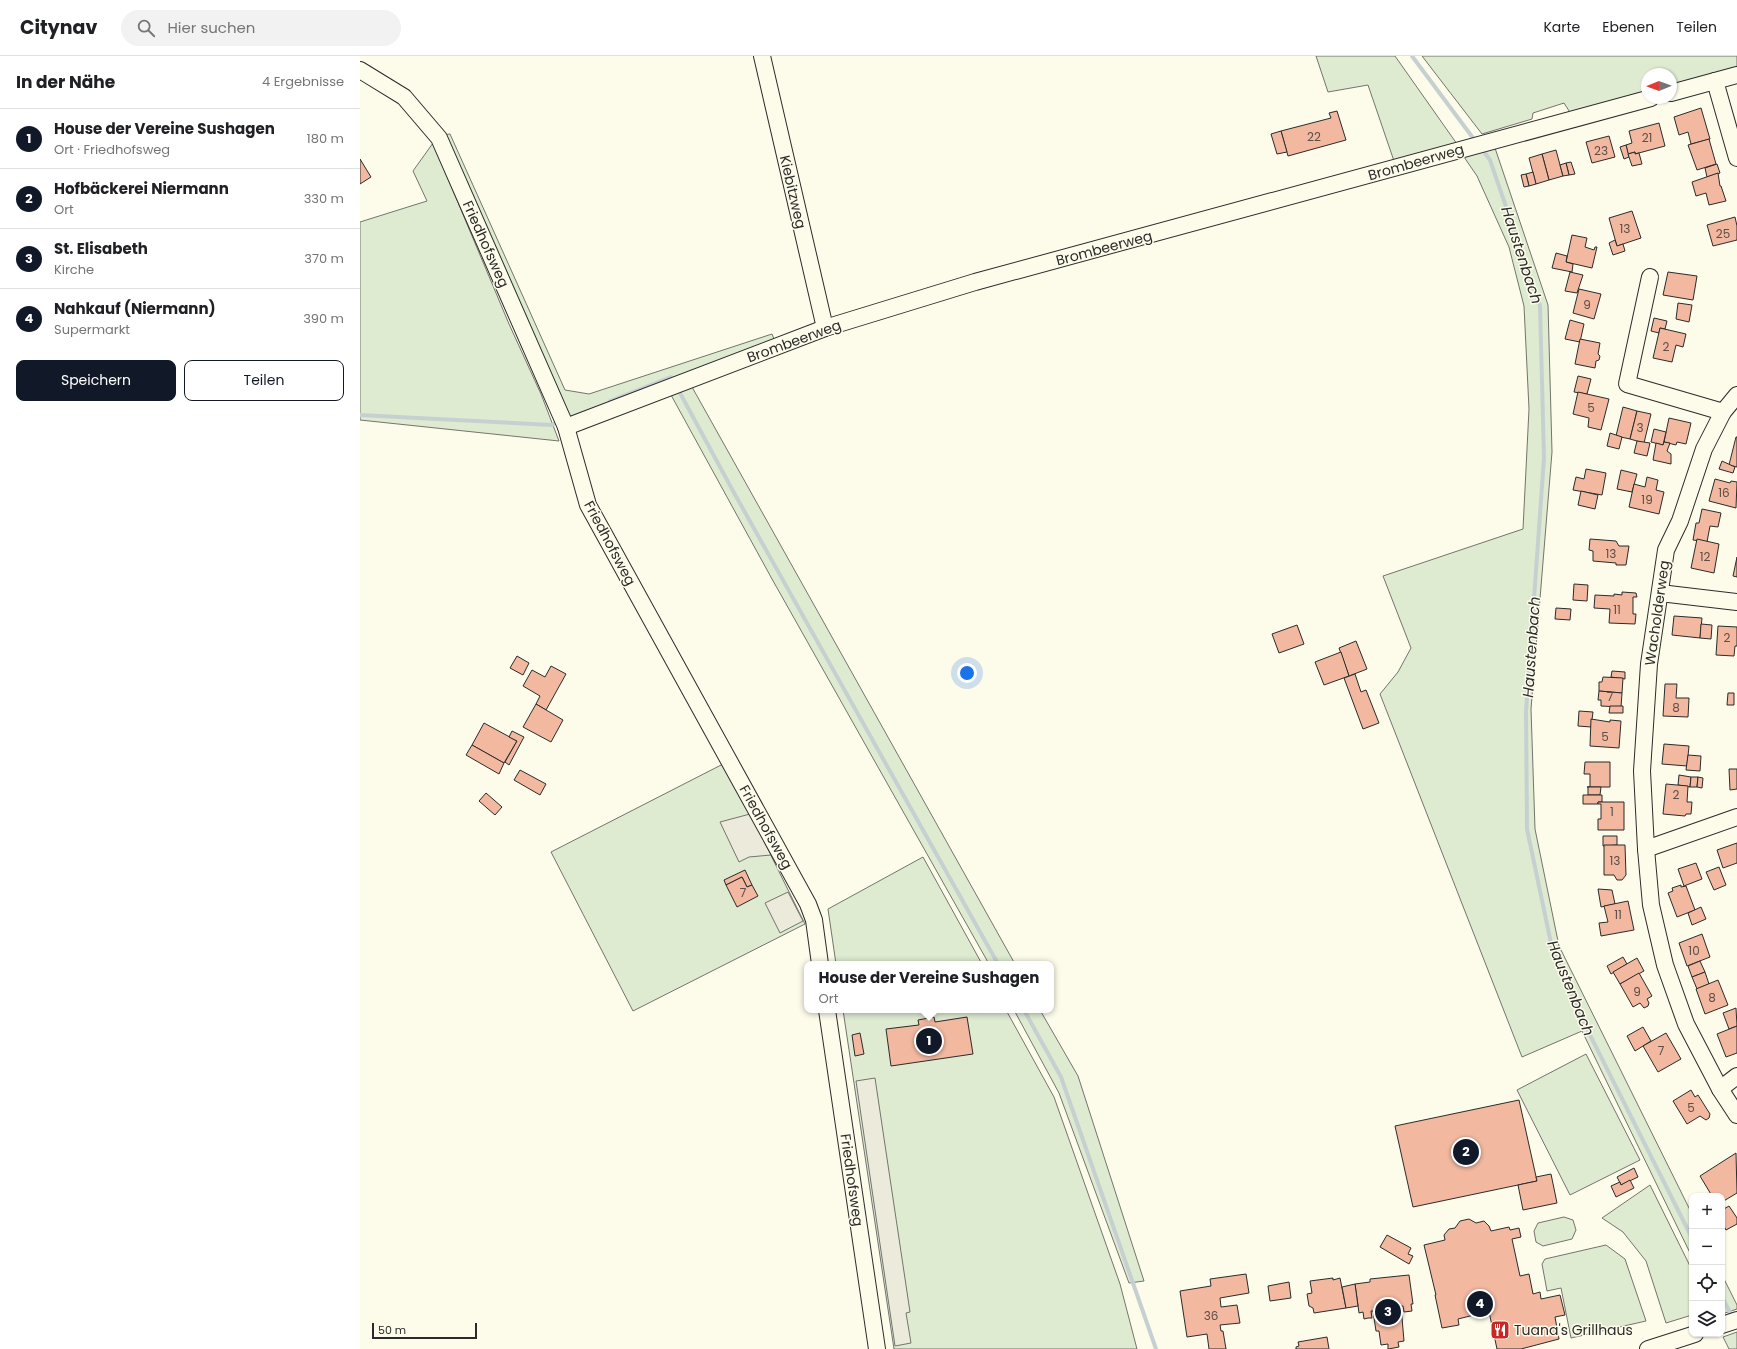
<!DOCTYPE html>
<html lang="de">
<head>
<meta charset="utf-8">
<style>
  body { margin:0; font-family:Poppins,sans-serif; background:#f2f2f2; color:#202124 }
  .controls { position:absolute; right:12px; bottom:12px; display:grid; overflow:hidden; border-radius:8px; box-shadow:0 1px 3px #0004 }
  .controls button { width:36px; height:36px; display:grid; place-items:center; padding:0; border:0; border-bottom:1px solid #e0e0e0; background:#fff; color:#202124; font:20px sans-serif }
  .compass { position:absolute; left:1281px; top:12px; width:36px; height:36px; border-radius:50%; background:#fff; box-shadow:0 1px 3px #0004; rotate:269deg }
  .scale { position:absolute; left:12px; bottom:10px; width:105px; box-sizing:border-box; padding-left:4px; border:2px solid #2b2b2b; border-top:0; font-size:11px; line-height:14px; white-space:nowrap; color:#2b2b2b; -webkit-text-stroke:3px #fdfbea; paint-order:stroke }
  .you { position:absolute; left:607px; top:617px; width:14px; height:14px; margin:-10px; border:3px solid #fff; border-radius:50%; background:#1a73e8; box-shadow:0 0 0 6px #1a73e833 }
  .badge { display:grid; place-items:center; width:26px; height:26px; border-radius:50%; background:#111827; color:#fff; font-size:13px; font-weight:700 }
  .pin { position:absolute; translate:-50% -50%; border:2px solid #fff; box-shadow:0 1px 4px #0006 }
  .popup { position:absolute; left:444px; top:905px; width:250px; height:52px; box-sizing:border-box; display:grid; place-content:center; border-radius:8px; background:#fff; filter:drop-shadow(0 1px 3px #0005); font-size:13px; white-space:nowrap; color:#757577 }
  .popup b { font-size:15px; color:#202124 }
  .popup::after { content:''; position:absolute; left:50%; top:100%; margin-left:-8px; border:8px solid transparent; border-top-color:#fff }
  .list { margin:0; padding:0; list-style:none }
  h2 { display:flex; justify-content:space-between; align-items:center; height:52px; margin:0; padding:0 16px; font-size:17px }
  h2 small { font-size:13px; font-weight:400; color:#757577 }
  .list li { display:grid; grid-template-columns:26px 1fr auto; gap:12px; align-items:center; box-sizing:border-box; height:60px; padding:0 16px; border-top:1px solid #e0e0e0 }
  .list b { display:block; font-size:15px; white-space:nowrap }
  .list p { margin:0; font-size:13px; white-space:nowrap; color:#757577 }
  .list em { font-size:13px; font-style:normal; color:#757577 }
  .actions { display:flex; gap:8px; padding:12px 16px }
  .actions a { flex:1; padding:9px 0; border:1px solid #111827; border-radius:8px; text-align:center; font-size:14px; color:#111827 }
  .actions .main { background:#111827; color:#fff }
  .icon { flex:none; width:22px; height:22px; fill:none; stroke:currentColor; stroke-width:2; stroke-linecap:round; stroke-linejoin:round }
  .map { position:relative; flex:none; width:1377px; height:1293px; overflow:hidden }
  header { display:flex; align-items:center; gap:24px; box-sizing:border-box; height:56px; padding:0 20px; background:#fff; border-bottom:1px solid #e0e0e0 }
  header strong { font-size:19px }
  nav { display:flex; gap:22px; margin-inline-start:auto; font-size:14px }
  .search { width:280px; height:36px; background:#f2f2f2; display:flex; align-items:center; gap:10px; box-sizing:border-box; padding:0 14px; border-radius:22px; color:#757577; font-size:15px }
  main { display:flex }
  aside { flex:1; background:#fff }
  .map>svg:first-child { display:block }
  .green { fill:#deebd1; stroke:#74746e }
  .parking { fill:#eceadb; stroke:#74746e }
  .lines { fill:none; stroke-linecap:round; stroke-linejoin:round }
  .stream { stroke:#c7d0d0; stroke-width:4 }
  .building { fill:#f2b8a0; stroke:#2b2b2b }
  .minor-casing { stroke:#2b2b2b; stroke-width:18 }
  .minor { stroke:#fdfbea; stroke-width:16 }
  .labels { text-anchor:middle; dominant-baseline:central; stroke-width:3; stroke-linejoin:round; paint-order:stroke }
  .number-label { font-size:12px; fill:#5d4e48 }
  .street-label { font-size:14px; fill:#2b2b2b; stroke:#fdfbea }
  .poi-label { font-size:14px; fill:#2b2b2b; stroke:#fdfbea; text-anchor:start }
  .water-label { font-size:15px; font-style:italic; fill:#2b2b2b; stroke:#fdfbea }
</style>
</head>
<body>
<header>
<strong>Citynav</strong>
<div class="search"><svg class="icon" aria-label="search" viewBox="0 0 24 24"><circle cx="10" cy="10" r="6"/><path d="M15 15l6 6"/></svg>Hier suchen</div>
<nav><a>Karte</a><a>Ebenen</a><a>Teilen</a></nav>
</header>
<main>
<aside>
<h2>In der Nähe<small>4 Ergebnisse</small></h2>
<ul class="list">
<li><span class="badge">1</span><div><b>House der Vereine Sushagen</b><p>Ort · Friedhofsweg</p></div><em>180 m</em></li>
<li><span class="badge">2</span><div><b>Hofbäckerei Niermann</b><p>Ort</p></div><em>330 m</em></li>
<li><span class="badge">3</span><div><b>St. Elisabeth</b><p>Kirche</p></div><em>370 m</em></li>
<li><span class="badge">4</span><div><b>Nahkauf (Niermann)</b><p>Supermarkt</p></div><em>390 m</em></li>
</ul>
<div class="actions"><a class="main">Speichern</a><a>Teilen</a></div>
</aside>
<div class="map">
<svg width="1377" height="1293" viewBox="0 0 1377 1293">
  <rect width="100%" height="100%" fill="#fdfbea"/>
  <!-- green -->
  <g class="green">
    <path d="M956,0H1035L1097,88L1034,105L1008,29L968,36Z"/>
    <path d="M1062,0H1377V14L1311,31V18H1287V38L1211,58L1204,47L1173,57L1172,63L1122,78Z"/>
    <path d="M90,78L205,334L229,338L412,278L416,288L208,368L82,79Z"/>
    <path d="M73,87L149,268L181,338L199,385L0,364V166L67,145L53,115Z"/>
    <path d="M1135,92L1188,249L1192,396L1171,653L1175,773L1199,890L1332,1158V1201L1222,975L1162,1001L1020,638L1038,616L1051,592L1023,520L1163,473L1169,353L1164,250L1149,191L1117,120L1104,101Z"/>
    <path d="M332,331L655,908H629L412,523L311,339Z"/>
    <path d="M365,707L445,868L273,955L191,796Z"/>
    <path d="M563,801L622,908H476L468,853Z"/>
    <path d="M483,954H646L694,1041L760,1228L777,1293H534Z"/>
    <path d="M654,954H680L718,1020L784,1225L769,1227L699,1037Z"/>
    <path d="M1226,998L1280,1104L1210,1139L1157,1034Z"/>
    <path d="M1290,1129L1332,1214V1259L1306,1267L1286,1205L1263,1176L1242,1162Z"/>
    <path d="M1204,1161L1213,1164L1216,1174L1212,1183L1183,1190L1176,1186L1174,1175L1178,1167Z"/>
    <path d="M1246,1189L1265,1203L1286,1265L1211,1282L1201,1232L1187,1235L1182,1208L1185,1203Z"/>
    <path d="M1362,1219L1377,1249V1253L1362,1258Z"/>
    <path d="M1377,1276V1293H1369L1363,1281Z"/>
  </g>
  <!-- parking -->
  <g class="parking">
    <path d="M390,758L411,799L389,801L379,806L360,766Z"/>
    <path d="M428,836L443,865L420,877L405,847Z"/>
    <path d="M515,1022L550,1256L546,1257L551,1287L535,1290L496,1025Z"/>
  </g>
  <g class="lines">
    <!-- stream -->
    <g class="stream">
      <path d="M1052,0L1116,86"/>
      <path d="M1122,93L1130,104L1180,250L1184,402L1166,655L1167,773L1192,892L1225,969L1332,1182"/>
      <path d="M320,337L373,435L638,908"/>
      <path d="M250,345L311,321"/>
      <path d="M0,359L192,369L195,367"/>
      <path d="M664,954L701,1021L796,1293"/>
      <path d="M1362,1241L1373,1262"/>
    </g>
  </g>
  <!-- building -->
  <g class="building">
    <path d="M1341,52L1350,83L1331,88L1328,76L1319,79L1314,61Z"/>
    <path d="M977,55L986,84L928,100L921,75L971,62L969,57Z"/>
    <path d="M1299,67L1305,90L1275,98V96L1268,98L1266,89L1272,87L1269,75Z"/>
    <path d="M921,75L927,96L917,98L911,78Z"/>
    <path d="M1249,80L1255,101L1232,107L1226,86Z"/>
    <path d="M1349,83L1356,108L1337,114L1328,89Z"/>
    <path d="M1266,89L1269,101L1264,103L1260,91Z"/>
    <path d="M1196,94L1203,120L1189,124L1182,98Z"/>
    <path d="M1275,96V98L1279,97L1282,108L1272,110L1268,98Z"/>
    <path d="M1182,98L1189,124L1176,128L1169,102Z"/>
    <path d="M0,103L11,121L0,128Z"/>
    <path d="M1211,106L1215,118L1209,119L1206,107Z"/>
    <path d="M1206,107L1209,119L1203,120L1200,109Z"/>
    <path d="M1357,108L1360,117L1347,121L1345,112Z"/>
    <path d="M1173,116L1176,128L1169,130L1166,118Z"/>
    <path d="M1358,117L1360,130H1361L1366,145L1349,149L1346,137L1336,140L1332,126Z"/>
    <path d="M1166,118L1169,130L1164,131L1161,119Z"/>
    <path d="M1272,155L1281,182L1257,190L1249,162Z"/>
    <path d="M1375,161L1377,170V184L1353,190L1347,169Z"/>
    <path d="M1212,179L1227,182L1225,191L1234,194L1235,191H1237L1232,212L1206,206Z"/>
    <path d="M1255,184L1257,190L1263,188L1265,195L1253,199L1249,187Z"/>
    <path d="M1196,197L1207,200L1206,206L1213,208L1212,216L1192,212Z"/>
    <path d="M1210,216L1223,219L1217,237L1205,235Z"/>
    <path d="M1308,216L1337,220L1333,244L1303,239Z"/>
    <path d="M1219,233L1241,238L1234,263L1213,257Z"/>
    <path d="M1318,247L1332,249L1329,266L1316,263Z"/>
    <path d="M1294,262L1307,265L1305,273L1300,272L1299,277L1291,275Z"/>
    <path d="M1210,264L1224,268L1220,286L1205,283Z"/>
    <path d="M1300,272L1326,278L1323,291L1316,289L1312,306L1293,302Z"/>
    <path d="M1220,283L1240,287L1238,298L1240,300L1239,304L1236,305L1235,312L1215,308Z"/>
    <path d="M1218,320L1231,323L1227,338L1214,336Z"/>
    <path d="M1218,336L1249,343L1241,374L1228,371L1229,362L1213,358Z"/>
    <path d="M1263,351L1277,355L1270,383L1256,380Z"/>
    <path d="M1277,355L1291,358L1284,387L1270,383Z"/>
    <path d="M1309,362L1331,367L1326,388L1317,386L1316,389L1304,386Z"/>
    <path d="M1294,373L1306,376L1303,389L1291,386Z"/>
    <path d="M1250,377L1262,381L1259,393L1247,390Z"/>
    <path d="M1376,381H1377V411L1369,409Z"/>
    <path d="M1277,385L1290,387L1287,400L1274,397Z"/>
    <path d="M1304,386L1310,387L1307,395L1311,398V408L1293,404L1296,387L1303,389Z"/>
    <path d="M1362,405L1375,411L1373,417L1359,413Z"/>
    <path d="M1226,413L1246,417L1242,439L1213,434L1216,421L1224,423Z"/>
    <path d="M1261,414L1277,418L1272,436L1257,433Z"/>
    <path d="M1287,421L1298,424L1296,434L1304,436L1299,458L1269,451L1274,428L1285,431Z"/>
    <path d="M1355,423L1370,427L1371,425L1377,426L1376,452L1349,445Z"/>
    <path d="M1221,435L1238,439L1235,453L1218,449Z"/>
    <path d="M1342,453L1361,457L1358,471L1350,470L1347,486L1333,484L1336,467H1339Z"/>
    <path d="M1230,483L1256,485L1259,490H1269L1266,509H1256V507L1233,505V495L1229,494Z"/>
    <path d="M1337,483L1359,488L1354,517L1331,512Z"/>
    <path d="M1377,501V521L1373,520Z"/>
    <path d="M1214,528L1228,529L1227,545L1213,544Z"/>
    <path d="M1262,536L1276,537L1277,541H1273V558H1276L1275,568L1249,567L1250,553L1234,552L1235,539L1254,540V538L1262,539Z"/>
    <path d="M1196,552L1211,553L1210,564L1195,563Z"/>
    <path d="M1314,560L1342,562L1340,582L1312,579Z"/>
    <path d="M1341,568L1352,569L1351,583L1340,582Z"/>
    <path d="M937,569L944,588L919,597L912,578Z"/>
    <path d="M1358,570L1377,571V590H1375L1374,600L1356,599Z"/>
    <path d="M996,585L1007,613L989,620L979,592Z"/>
    <path d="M981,596L989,620L964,629L955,606Z"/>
    <path d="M157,600L169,607L163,619L150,612Z"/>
    <path d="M191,610L206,618L186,654L176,648L180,640L163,630L172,614L185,621Z"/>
    <path d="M1252,615L1265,616V623L1251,621Z"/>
    <path d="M995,618L1001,636L1006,634L1019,667L1003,673L984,622Z"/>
    <path d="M1243,621L1263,622L1262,637L1239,635V626H1242Z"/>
    <path d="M1305,628H1317L1316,642H1329L1328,661L1303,660Z"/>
    <path d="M1239,635L1262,637L1261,651L1241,650V644H1238Z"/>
    <path d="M1368,637H1374V649H1367Z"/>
    <path d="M176,648L203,664L191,686L163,671Z"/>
    <path d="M1250,650H1263V657H1249Z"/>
    <path d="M1219,655L1233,656L1231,671L1218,670Z"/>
    <path d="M1231,663L1250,666V664L1261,665L1259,692L1230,690Z"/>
    <path d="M124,667L157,685L144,707L112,689Z"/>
    <path d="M152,675L164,681L149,709L145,706L157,685L149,681Z"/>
    <path d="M1304,688L1329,690L1327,710L1302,708Z"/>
    <path d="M112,689L144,707L139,718L106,699Z"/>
    <path d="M1328,699L1341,700L1340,715L1326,714Z"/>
    <path d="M1225,706H1250V731H1227H1230V718H1224Z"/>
    <path d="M1369,713H1377V733L1370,734Z"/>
    <path d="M160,714L186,728L180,739L154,724Z"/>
    <path d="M1319,719L1331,721L1330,731L1318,729Z"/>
    <path d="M1331,721H1338L1337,731H1330Z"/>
    <path d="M1338,721L1343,722L1342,732L1337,731Z"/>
    <path d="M1306,728L1328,730L1327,746H1332L1331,758H1326L1325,760L1303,758Z"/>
    <path d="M1228,731H1241L1240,739H1228Z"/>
    <path d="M126,737L142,751L135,759L119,745Z"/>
    <path d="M1223,739H1242V746H1238V748H1223Z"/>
    <path d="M1238,746H1264V774H1238V763H1241V748H1238Z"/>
    <path d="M1243,780H1257V789L1243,790Z"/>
    <path d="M1377,787V807L1363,812L1357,794Z"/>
    <path d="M1244,789H1265L1266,819L1262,824H1257L1254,819H1244Z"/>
    <path d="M1336,807L1342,823L1324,830L1318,813Z"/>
    <path d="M1359,811L1366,829L1354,834L1346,816Z"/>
    <path d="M385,814L392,829L387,831L382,821L366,829L364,824Z"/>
    <path d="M382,821L387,831L392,829L398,840L377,851L366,829Z"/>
    <path d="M1321,829V831L1326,830L1335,854L1317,861L1308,837L1313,835L1312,832Z"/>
    <path d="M1238,833L1252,834L1255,848L1241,851Z"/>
    <path d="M1268,845L1274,874L1241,880L1239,867L1248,866L1244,850Z"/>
    <path d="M1341,851L1346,863L1332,869L1328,857Z"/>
    <path d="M1342,878L1350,901L1327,910L1319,887Z"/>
    <path d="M1263,901L1267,908L1251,918L1247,910Z"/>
    <path d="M1277,902L1284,915L1260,928L1253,916Z"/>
    <path d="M1340,905L1345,916L1332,921L1328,910Z"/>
    <path d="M1345,916L1349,928L1337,933L1332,921Z"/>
    <path d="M1279,917L1292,940L1287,943L1289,947L1288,950L1284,952L1280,947L1273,951L1260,928Z"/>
    <path d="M1358,924L1368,949L1345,958L1336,933Z"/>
    <path d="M1376,952L1377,970L1369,973L1363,957Z"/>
    <path d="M574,961L575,966L607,961L613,998L531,1010L526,973L559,969L558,964Z"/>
    <path d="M1377,970V997L1366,1001L1357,978Z"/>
    <path d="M1283,971L1291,985L1275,995L1267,980Z"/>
    <path d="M500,977L504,998L495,1000L492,979Z"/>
    <path d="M1306,977L1321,1003L1298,1016L1283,990Z"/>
    <path d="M1331,1034L1335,1041L1338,1039L1350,1058L1349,1062L1346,1064L1340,1060L1327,1068L1313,1045Z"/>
    <path d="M1159,1044L1177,1125L1053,1151L1035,1070Z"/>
    <path d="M1376,1097L1377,1137L1362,1146V1140H1352L1340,1120Z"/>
    <path d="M1274,1112L1278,1121L1261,1129L1257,1121Z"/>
    <path d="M1191,1118L1197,1147L1163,1154L1158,1129L1177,1125L1176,1121Z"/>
    <path d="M1270,1124L1274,1132L1256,1141L1251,1130L1260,1126L1261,1129Z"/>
    <path d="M1369,1150L1377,1162V1168L1366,1174L1362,1167V1154Z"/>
    <path d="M1109,1163L1116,1167L1124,1165L1129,1170L1131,1175L1149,1171L1150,1174L1159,1172L1161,1181L1152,1183L1160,1220L1169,1218L1173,1238L1180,1236L1181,1243L1200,1239L1205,1259L1195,1261L1199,1283L1161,1293H1137L1128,1251L1114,1254V1259L1098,1263L1099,1269L1082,1272L1075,1239H1076L1064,1189L1085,1184L1084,1179L1089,1173L1095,1172L1100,1165Z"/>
    <path d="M1027,1179L1051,1192L1048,1198L1053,1200L1049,1208L1020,1191Z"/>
    <path d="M886,1218L889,1237L860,1242L861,1251L877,1249L880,1267L860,1269L861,1275H863L866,1293H849L847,1278L827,1281L820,1235L851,1230L850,1223Z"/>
    <path d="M1049,1219L1053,1248H1051L1052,1255L1044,1256L1043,1250H1041L1044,1285L1038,1286L1039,1291L1028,1293V1288L1021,1289L1019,1275H1016L1013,1255H1011L1012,1262H1008L1004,1263L1003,1256L999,1257L995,1228L1010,1226V1223Z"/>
    <path d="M973,1222V1224L980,1222L986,1252L954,1257L953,1252L949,1250L947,1238L952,1237L950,1225Z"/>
    <path d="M929,1226L931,1242L910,1245L908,1230Z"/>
    <path d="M995,1228L998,1250L986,1252L982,1231Z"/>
    <path d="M967,1281L969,1293H936V1291L939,1290L938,1286Z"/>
  </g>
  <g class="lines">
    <defs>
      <g id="minor">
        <path d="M402,0L465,272"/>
        <path d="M0,14L44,41L79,82L206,371L228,449L448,848L454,864L460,908"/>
        <path d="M1355,25L1377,102"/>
        <path d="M1311,37L1377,19"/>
        <path d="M1290,221L1267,328L1363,356"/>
        <path d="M1377,339L1363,356L1344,393L1320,465L1306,494L1289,608L1282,715L1286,793L1291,849L1305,909L1326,968L1360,1033L1377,1059"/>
        <path d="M206,371L465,272L615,226L1291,42"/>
        <path d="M1300,537L1377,546"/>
        <path d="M1286,793L1377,761"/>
        <path d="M467,954L517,1293"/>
        <path d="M1360,1033L1377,1020"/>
        <path d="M1362,1269L1377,1264"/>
        <path d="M1288,1293L1335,1278"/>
      </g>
    </defs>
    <!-- minor casing -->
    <use href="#minor" class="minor-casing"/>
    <!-- minor -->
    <use href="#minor" class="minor"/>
  </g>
  <!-- icons -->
  <defs>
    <symbol id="restaurant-square" viewBox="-11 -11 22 22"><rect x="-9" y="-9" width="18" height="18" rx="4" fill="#c62828" stroke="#fdfbea"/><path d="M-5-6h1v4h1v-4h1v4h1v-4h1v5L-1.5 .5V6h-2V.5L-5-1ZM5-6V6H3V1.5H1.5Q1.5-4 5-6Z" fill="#fff"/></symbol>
  </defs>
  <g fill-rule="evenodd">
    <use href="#restaurant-square" x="1129" y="1263" width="22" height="22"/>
  </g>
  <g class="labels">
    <!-- number labels -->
    <g class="number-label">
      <text x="954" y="80">22</text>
      <text x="1287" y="81">21</text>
      <text x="1241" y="94">23</text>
      <text x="1265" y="172">13</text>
      <text x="1363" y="177">25</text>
      <text x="1227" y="248">9</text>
      <text x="1306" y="290">2</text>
      <text x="1231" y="351">5</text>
      <text x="1280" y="371">3</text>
      <text x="1364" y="436">16</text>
      <text x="1287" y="443">19</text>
      <text x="1251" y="497">13</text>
      <text x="1345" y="500">12</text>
      <text x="1257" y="553">11</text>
      <text x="1367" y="581">2</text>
      <text x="1250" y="640">7</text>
      <text x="1316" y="651">8</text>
      <text x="1245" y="680">5</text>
      <text x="1316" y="738">2</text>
      <text x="1252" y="755">1</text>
      <text x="1255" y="804">13</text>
      <text x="383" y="836">7</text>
      <text x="1258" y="858">11</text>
      <text x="1334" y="894">10</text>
      <text x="1277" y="935">9</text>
      <text x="1352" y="941">8</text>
      <text x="1301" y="994">7</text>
      <text x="1331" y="1051">5</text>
      <text x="851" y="1259">36</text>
    </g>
    <!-- street labels -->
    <g class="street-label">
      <text transform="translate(1056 106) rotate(-16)">Brombeerweg</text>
      <text transform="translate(433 136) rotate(77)">Kiebitzweg</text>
      <text transform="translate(126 188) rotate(66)">Friedhofsweg</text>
      <text transform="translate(744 192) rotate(-15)">Brombeerweg</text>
      <text transform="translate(434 285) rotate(-20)">Brombeerweg</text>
      <text transform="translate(250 487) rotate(62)">Friedhofsweg</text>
      <text transform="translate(1297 557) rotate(-82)">Wacholderweg</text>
      <text transform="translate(406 771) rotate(61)">Friedhofsweg</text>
      <text transform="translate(492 1124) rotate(82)">Friedhofsweg</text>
    </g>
    <!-- poi labels -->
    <g class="poi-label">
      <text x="1154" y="1274">Tuana's Grillhaus</text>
    </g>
    <!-- water labels -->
    <g class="water-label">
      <text transform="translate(1162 199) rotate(72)">Haustenbach</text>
      <text transform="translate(1171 591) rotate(-86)">Haustenbach</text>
      <text transform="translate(1211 932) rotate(68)">Haustenbach</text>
    </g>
  </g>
</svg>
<div class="controls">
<button>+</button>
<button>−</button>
<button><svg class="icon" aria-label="locate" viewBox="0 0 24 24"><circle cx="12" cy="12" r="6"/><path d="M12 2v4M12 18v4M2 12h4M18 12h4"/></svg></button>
<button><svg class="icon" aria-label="layers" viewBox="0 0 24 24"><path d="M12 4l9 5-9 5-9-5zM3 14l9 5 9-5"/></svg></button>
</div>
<svg class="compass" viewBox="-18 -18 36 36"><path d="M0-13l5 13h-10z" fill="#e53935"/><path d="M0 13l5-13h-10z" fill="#757577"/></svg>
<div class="scale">50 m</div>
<div class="you"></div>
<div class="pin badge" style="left:569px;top:985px">1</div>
<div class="popup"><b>House der Vereine Sushagen</b>Ort</div>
<div class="pin badge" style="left:1106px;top:1096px">2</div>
<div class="pin badge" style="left:1028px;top:1256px">3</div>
<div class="pin badge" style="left:1120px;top:1248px">4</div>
</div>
</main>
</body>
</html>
